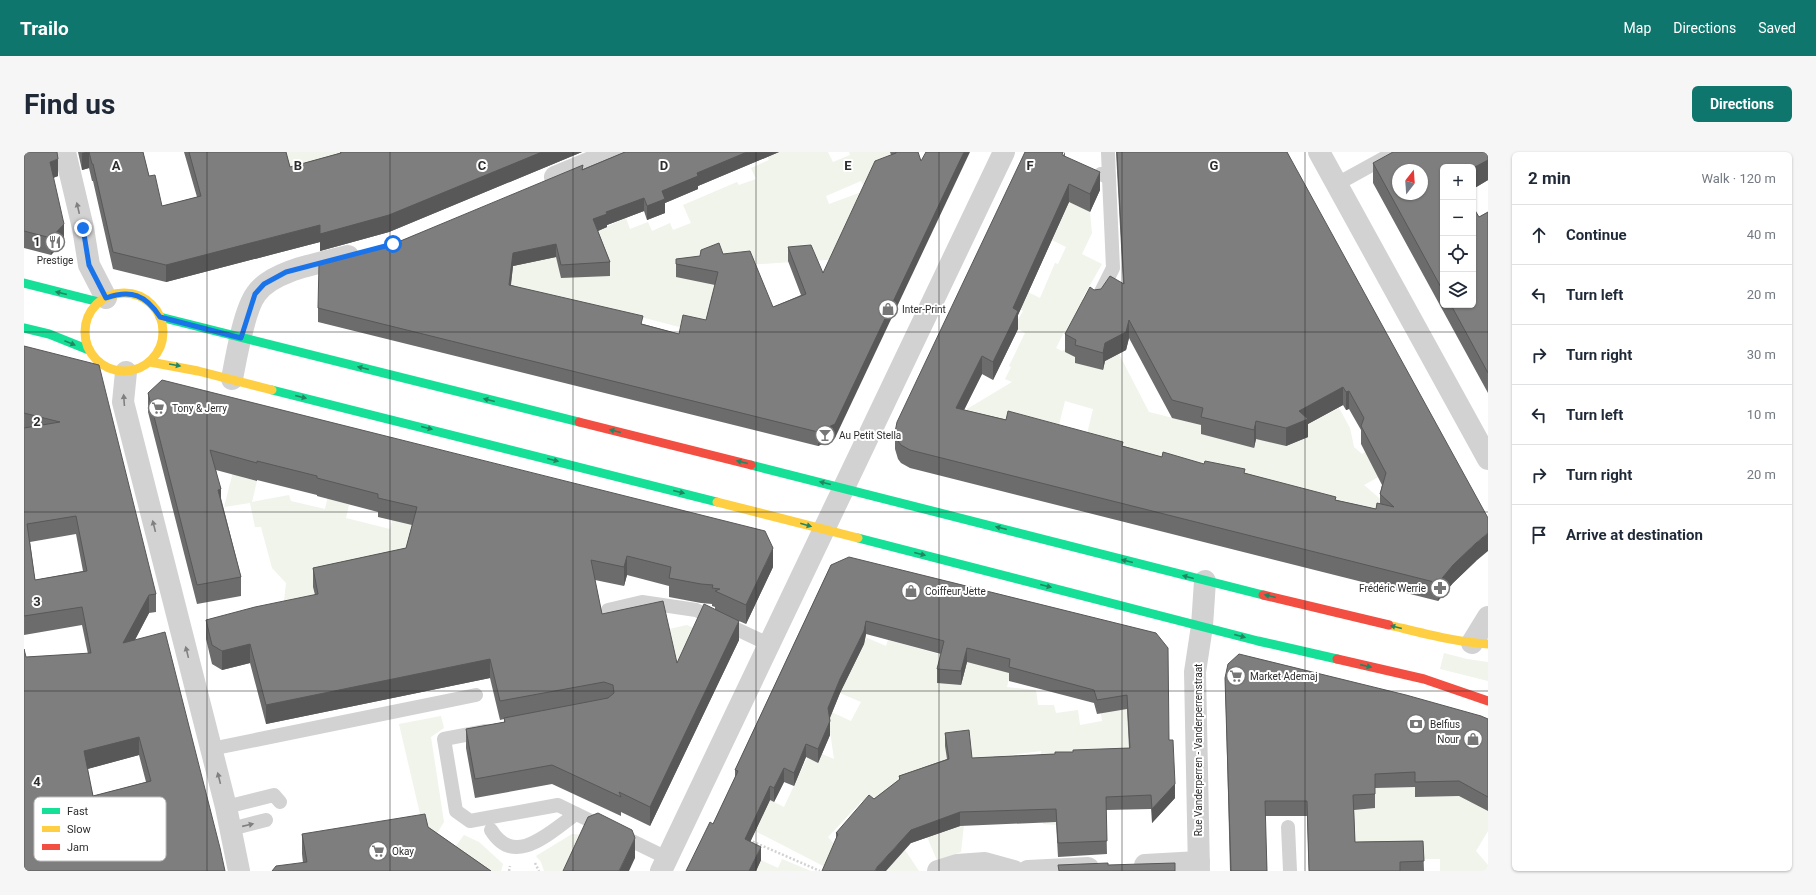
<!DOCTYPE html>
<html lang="en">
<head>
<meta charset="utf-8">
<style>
  body { margin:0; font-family:Roboto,sans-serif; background:#f6f6f7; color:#1f2937 }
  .controls { position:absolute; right:12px; top:12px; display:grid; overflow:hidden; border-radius:6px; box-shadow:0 1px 3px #0004 }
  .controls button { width:36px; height:36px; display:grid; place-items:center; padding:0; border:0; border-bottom:1px solid #e0e1e3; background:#fff; color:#1f2937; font:20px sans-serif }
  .compass { position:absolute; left:1368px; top:12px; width:36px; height:36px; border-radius:50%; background:#fff; box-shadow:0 1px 3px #0004; rotate:17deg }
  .stop { position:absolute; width:12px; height:12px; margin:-9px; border:3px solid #1a73e8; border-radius:50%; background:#fff }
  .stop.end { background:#1a73e8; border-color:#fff; box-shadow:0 1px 4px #0008 }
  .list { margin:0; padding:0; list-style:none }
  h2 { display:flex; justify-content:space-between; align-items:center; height:52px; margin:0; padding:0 16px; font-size:17px }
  h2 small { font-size:13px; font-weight:400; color:#747a83 }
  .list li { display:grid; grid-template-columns:26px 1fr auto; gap:12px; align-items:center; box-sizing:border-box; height:60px; padding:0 16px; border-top:1px solid #e0e1e3 }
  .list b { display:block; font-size:15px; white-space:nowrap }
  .list em { font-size:13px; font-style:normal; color:#747a83 }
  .icon { flex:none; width:22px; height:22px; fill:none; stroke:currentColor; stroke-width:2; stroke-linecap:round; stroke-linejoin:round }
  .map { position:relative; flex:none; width:1464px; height:719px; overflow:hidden; border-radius:6px }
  header { display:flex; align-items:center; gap:24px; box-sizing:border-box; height:56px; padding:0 20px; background:#0f766e; color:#fff }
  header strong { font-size:19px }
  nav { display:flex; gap:22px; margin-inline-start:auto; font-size:14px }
  .intro { display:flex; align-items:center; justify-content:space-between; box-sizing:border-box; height:96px; padding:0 24px }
  h1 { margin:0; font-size:28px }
  .button { padding:10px 18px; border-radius:6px; background:#0f766e; color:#fff; font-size:14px; font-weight:700 }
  main { display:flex; gap:24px; padding:0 24px }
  aside { flex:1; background:#fff; border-radius:6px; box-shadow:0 1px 3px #0004 }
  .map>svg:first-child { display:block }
  .green { fill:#f0f4eb }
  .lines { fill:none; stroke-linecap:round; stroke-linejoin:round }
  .path { stroke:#d2d2d2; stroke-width:2.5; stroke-dasharray:2 2; stroke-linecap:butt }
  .lane { stroke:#d2d2d2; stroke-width:14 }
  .street { stroke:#d2d2d2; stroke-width:22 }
  .fast { stroke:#16e098; stroke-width:9 }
  .slow { stroke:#ffcf43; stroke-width:9 }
  .jam { stroke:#f24e42; stroke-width:9 }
  .wall { fill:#6c6c6c; fill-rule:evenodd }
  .shaded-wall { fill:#585858 }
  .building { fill:#7e7e7e; stroke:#585858; fill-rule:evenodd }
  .oneway { fill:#808080 }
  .oneway2 { fill:#228662 }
  .route { stroke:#1a73e8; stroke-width:5 }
  .grid { fill:none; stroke:#2d2d2d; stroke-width:1; stroke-opacity:0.55 }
  .labels { text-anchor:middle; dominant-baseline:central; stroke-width:4; stroke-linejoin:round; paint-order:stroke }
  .poi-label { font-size:10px; fill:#2d2d2d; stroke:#fff; text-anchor:start }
  .street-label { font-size:10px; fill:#2d2d2d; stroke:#fff }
  .key { fill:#fff; stroke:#c0c0c0; stroke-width:1 }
  .key-label { font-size:11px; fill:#2d2d2d }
  .grid-label { font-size:13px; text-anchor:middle; font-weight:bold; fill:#2d2d2d; stroke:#fff; stroke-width:4; stroke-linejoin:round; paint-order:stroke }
</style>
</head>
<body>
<header>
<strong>Trailo</strong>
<nav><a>Map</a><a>Directions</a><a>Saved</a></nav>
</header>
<div class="intro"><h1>Find us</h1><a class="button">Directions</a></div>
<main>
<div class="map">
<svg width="1464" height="719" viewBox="0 0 1464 719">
  <rect width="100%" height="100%" fill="#fff"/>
  <!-- green -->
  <g class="green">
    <path d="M258,0H334L266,31Z"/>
    <path d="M741,0H804L809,10L826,3L825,0H866L874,19L839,33L837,29L802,44L805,52L835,41L849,48L843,105L788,109L780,92L763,100L768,110L723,113L694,133L685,172L659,176L613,164L469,145L481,111L564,83L602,66L606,77L624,70L628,79L646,71L649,78L667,71L659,53L713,30L715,33L732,27L727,16L745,8Z"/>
    <path d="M1045,50L1066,60L1068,81L1058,102L1078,112L1058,147L1093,166L1049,185L1040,180L1032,196L1038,199L1056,188L1079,218L1081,209L1095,202L1125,260L1262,294L1284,285L1279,275L1315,256L1326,276L1330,295L1338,302L1341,300L1360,322L1340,333L1382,369L1059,299L1069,257L1041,249L1030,292L942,260L943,257L988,230L981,227L987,215L985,214L1001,181L990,175L999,159L994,156L1002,139L1016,146L1031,111L1034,112L1042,95L1028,88Z"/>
    <path d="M209,320L220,326L233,329L228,350L265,343L267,349L301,357L304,344L325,353L322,366L366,377L369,364L391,370L405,410L289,435L294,461L263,467L260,449L262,431L248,416L237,375H231L226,351L200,355Z"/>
    <path d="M663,473L680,481L655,512L599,550L641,478Z"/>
    <path d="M841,485L862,494L864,488L943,510L987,518L983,535L1012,538L1014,553H1030L1032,561L1054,558L1056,573L1078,569L1076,554L1100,557H1113L1106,614H1031L1032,673L1019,672L1017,599L947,608L864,650L838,649L804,685L812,694L805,717L731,679L746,648L760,655L783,606L794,611L798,602L810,607L803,558L827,569L837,550L816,541L834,504Z"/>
    <path d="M1420,501L1443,507L1464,510V529L1416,517Z"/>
    <path d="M417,564L420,576L407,585L420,670L404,696L375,572Z"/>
    <path d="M1350,623L1374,635H1391V645L1441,644L1464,651V679L1452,699L1464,713V719H1416V707H1399L1331,719L1329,658L1351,656Z"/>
    <path d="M940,672L937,700L913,708L903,685Z"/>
    <path d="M548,682L570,684L549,719H520L517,710L512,704Z"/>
    <path d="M440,683L455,690L479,712L477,719H437L422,708Z"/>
    <path d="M881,698L895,719H862Z"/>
    <path d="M758,707L787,719H732L737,708L754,716Z"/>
  </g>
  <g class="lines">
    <!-- path -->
    <g class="path">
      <path d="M725,688L796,719"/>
      <path d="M511,711L515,719"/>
      <path d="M485,719L486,714"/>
    </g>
    <!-- lane -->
    <g class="lane">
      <path d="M1077,22L1085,26L1084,0"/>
      <path d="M1313,32L1371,0"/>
      <path d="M1074,146L1089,116L1085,26"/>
      <path d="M584,458L618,450L672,458L744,492"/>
      <path d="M462,579L420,587L432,659L446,669L534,653L643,706"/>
      <path d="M187,597L452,543"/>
      <path d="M202,655L250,643L256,650"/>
      <path d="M1264,675L1266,719"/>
      <path d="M207,677L242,668"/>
      <path d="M467,678C491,717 527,679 552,662"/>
    </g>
    <!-- street -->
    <g class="street">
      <path d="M41,0L59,76L65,113L82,146"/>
      <path d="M1295,0L1464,307"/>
      <path d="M531,25L591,0"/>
      <path d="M102,220L99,250L202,655L215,719"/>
      <path d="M208,227C212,206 220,158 232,142C248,118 297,111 324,104"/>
      <path d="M1448,491L1464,465"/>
      <path d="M1121,713L1175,710"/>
      <path d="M637,719L980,0"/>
      <path d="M914,719L933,713L961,711L990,719"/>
      <path d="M1004,719L1064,716"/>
      <path d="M1175,719L1171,520L1178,474L1181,429"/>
    </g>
    <!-- fast -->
    <g class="fast">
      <path d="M0,131L75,150"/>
      <path d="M136,165L555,270"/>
      <path d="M0,176L25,182L65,198"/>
      <path d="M248,238L693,350"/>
      <path d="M727,313L1239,443"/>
      <path d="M834,386L1234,489L1313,507"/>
    </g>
    <!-- slow -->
    <g class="slow">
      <circle cx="100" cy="180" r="39"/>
      <path d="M126,210L174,219L248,238"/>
      <path d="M693,350L834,386"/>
      <path d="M1365,473C1398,481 1430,490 1464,492"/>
    </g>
    <!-- jam -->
    <g class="jam">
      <path d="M555,270L727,313"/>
      <path d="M1239,443L1365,473"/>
      <path d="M1313,507L1400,527L1464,549"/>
    </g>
  </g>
  <!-- wall -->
  <g class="wall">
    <path d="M0,0L34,24L29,26L40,89L27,103L0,96Z"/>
    <path d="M54,0H119L125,24L138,54L173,45L160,0H262L266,15L316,1V0H558L365,80L296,99V90L142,130L89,117L69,29H68L65,16L58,18Z"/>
    <path d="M601,0H755L674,34V37L641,51V61L623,68L620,59L583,73V75L574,79L586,110V124L537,126L532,105L489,114L487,133L619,172L655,182L682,168L691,133L652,125V107L699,102L749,155L777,143L764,109V95L799,121L867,3L866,0H894L811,286L794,294L294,170V156L374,90L559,17Z"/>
    <path d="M1041,0V4L1076,38L1066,60L1045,50L994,163V177L969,228L958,222L940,258L1099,294L1138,305L1180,312L1221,321L1312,348L1352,357L1356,352V342L1358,333L1337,292V278L1325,257L1322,258L1319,253L1284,272V285L1262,294L1232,287L1230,296L1177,282V273L1148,266L1105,186L1102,198L1081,209L1079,218L1051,211V205L1041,200V182L1070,138L1077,137L1099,131L1092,0H1263L1452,409L1429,431L1414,449L886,316L877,311L874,307L871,297V280Z"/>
    <path d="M1464,0V28L1449,37V15H1419V153H1449L1455,65L1464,60V241L1349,31V11Z"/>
    <path d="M0,194L132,442V460L125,461L111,488L201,719H0L2,505L64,502L58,473L0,483ZM52,382L59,419L11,428L6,390ZM115,603L122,630L69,644L63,617Z"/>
    <path d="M124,241L749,415L722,472L715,469V488L626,674L597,660V664L528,632L451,646L442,596V577L480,570V567L476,568L466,526L242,572L226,511L198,518L188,512L182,487V468L291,443L289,435V416L382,396L388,373L354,365V360L293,344V343L233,328V329L192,318L197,346L217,425V444L173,452L124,260ZM603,423L645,434V445L677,451L688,452V454L691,455V457L653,511L578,462L571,428L600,434Z"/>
    <path d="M807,413L1132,481L1145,588L1151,646L1128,671L1127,657L1082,658L1083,702L1034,705L1032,670L936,674L887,691L812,687V681L850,647L875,628V624L923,607L921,594V581L948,606L1031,602L1049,600L1105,596L1103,557L1073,562L1070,551L985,529V521L943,510L937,533L913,531V517L917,502L842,482L840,492L816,541L806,566V583L794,611L782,605L770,634L760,630L750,650L746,648L726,690L737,708L732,719H662L689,672L711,626V618Z"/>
    <path d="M1201,526L1464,567V659L1435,644L1391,645V635L1351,636V656L1330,658L1331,690L1399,689L1400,719H1285L1283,664H1241L1243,719H1206Z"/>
    <path d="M404,675L467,719L279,711L278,702V682Z"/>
  </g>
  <!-- shaded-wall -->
  <g class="shaded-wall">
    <path d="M61,0H65V16L58,18V1Z"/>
    <path d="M518,0H558L365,80L296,99V90L142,130V113L296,73Z"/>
    <path d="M723,0H755L674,34V37L641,51V61L623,68V54L638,39L673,21Z"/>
    <path d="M940,0H946L811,286L794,294V280Z"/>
    <path d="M34,7V24L26,27V10Z"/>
    <path d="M1464,8V28L1449,37V16Z"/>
    <path d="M1076,20V38L1066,60V42Z"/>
    <path d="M1045,32V50L994,163V177L969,228V210L989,156Z"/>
    <path d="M620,46V59L583,73V75L569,81V67L582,60Z"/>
    <path d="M40,72V89L27,103V86Z"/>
    <path d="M532,92V105L489,114L485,146V133L489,101Z"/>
    <path d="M1105,168V186L1102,198L1081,209L1079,218V201L1081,191Z"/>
    <path d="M958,204V222L932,274V256Z"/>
    <path d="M1319,235V253L1284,272V285L1262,294V276L1275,259Z"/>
    <path d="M1325,239V257L1322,258V240Z"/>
    <path d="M1232,269V287L1230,296V278Z"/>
    <path d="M197,337V356L194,338Z"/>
    <path d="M1464,381V399L1452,409L1429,431L1414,449V431L1429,413L1452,391Z"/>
    <path d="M749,396V415L722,472V453Z"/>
    <path d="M603,404V423L600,434V415Z"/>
    <path d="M125,443V461L99,510V491Z"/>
    <path d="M715,469V488L626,674V655Z"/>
    <path d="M842,469V482L840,492L816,541L804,570V556L816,527Z"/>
    <path d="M226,492V511L198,518V499Z"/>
    <path d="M943,496V510L937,533V519Z"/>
    <path d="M466,507V526L242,572V553Z"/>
    <path d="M806,569V583L794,611V597Z"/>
    <path d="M115,585V603L60,618V599Z"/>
    <path d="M782,592V605L770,634V621Z"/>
    <path d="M760,616V630L750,650V636Z"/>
    <path d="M1151,632V646L1128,671V657Z"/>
    <path d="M746,634V648L721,701V687Z"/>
    <path d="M936,660V674L887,691L862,719H851L853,715L887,678Z"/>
    <path d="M611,686V706L605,719H595Z"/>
    <path d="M737,695V708L732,719H725Z"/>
  </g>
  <!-- building -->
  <g class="building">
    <path d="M0,0H33L34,7L26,10L40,72L27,86L0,79Z"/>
    <path d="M65,0H119L125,24L131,23L138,54L177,44L165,0H262L266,15L317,1V0H518L365,63L296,82V73L142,113L89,100L69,12H68Z"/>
    <path d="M601,0H723L673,21L674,24L638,39L641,47L623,54L620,46L582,60L583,62L569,67L586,110L537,113L532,92L489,101L485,133L619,164L617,172L655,182L659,163L682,168L694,120L652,112V107L676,104L677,98L695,91L699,102L726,99L749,155L782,142L764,95L787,93L799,121L851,9L872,1V0H894L897,9L902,0H940L811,272L794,280L294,156L295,111L374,90L559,13L558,18Z"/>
    <path d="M1001,0H1039L1038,3L1076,20L1066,42L1045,32L989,156L994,159L969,210L958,204L932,256L982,268L984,259L1099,290L1098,294L1138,305L1139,300L1180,312L1181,309L1221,317L1220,321L1312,345L1311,348L1352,357L1353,351L1370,355L1356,342L1362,321L1337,274L1340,266L1325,239L1322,240L1319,235L1275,259L1284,267L1262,276L1232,269L1230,278L1177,265L1179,256L1148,248L1105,168L1102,180L1081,191L1079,201L1051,193L1052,188L1041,182L1066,135L1070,138L1077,137L1086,124L1100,132L1093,0H1263L1464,366V381L1452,391L1429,413L1414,431L886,298L877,293L874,289L871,280L873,270Z"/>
    <path d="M1369,0H1464V8L1449,16V15H1419V139L1349,11ZM1374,18H1398V42H1374Z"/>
    <path d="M1449,55L1455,65L1464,60V221L1427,153H1449Z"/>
    <path d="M0,194L75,213L132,442L125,443L99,491L141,480L196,696L201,719H0V497L2,505L67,501L58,455L0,464V276L36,270L0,261ZM52,364L63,419L11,428L3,372ZM115,585L127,629L69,644L60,599Z"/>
    <path d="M138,228L741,379L749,396L722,453L691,439L696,437L688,436L689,433L677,432L645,426L647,415L603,404L600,415L567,408L578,462L639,449L653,511L680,452L715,469L626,655L595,640L597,645L528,613L451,627L442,577L481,570L480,566L584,546L590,541L589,533L580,530L476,549L466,507L242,553L226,492L198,499L188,493L182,468L231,455L294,442L289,416L382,396L393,355L354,346V342L293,326V324L233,309V311L186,298L197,337L194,338L217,425L173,433L124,241Z"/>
    <path d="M825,405L1132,481L1144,496L1145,588H1149L1151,632L1128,657L1127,643L1082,645L1083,689L1034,691L1032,657L936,660L887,678L853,715L851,719H798L814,682L812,681L845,643L850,647L876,627L875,624L925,607L921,581L945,578L948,606L1031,602V600H1049V598L1106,596L1103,543L1073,548L1070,538L985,515L986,507L943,496L937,519L913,517L920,489L842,469L840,479L816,527L804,556L806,569L794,597L782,592L770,621L760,616L750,636L746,634L721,687L737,695L725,719H662L686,670L689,672L714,619L711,618L807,413Z"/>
    <path d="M1215,502L1382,543L1457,564L1464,567V645L1435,629L1391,630V620L1351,622V642L1329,643L1331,690L1399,689L1400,709L1376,710V719H1285L1283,649H1241L1243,719H1207L1201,526L1204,512Z"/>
    <path d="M574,661L608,678L611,686L595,719H539L564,665Z"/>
    <path d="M401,662L404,675L467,719H248L252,714L283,710L278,682Z"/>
    <path d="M1084,711V713L1151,711V719H1035L1034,713Z"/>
  </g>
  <!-- one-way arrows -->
  <defs><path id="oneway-solid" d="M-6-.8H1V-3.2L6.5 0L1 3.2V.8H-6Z"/></defs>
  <g class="oneway">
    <use href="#oneway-solid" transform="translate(54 56) rotate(-103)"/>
    <use href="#oneway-solid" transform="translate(100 248) rotate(-94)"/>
    <use href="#oneway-solid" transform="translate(130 374) rotate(-104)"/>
    <use href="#oneway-solid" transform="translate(163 500) rotate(-104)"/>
    <use href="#oneway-solid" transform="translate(195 626) rotate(-104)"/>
    <use href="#oneway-solid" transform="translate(224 673) rotate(-13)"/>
  </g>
  <g class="oneway2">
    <use href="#oneway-solid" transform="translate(37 141) rotate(-166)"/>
    <use href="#oneway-solid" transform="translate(46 191) rotate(22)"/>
    <use href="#oneway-solid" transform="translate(151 213) rotate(10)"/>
    <use href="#oneway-solid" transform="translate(339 216) rotate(-166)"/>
    <use href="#oneway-solid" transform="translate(277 245) rotate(14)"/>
    <use href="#oneway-solid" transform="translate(465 248) rotate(-166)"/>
    <use href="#oneway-solid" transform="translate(403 276) rotate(14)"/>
    <use href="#oneway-solid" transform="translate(591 279) rotate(-166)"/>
    <use href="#oneway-solid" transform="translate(529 308) rotate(14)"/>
    <use href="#oneway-solid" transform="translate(718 310) rotate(-166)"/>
    <use href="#oneway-solid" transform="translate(801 331) rotate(-166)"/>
    <use href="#oneway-solid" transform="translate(655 340) rotate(14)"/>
    <use href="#oneway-solid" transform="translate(782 373) rotate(16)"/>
    <use href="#oneway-solid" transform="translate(977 376) rotate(-166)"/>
    <use href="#oneway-solid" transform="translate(896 402) rotate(14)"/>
    <use href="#oneway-solid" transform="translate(1103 409) rotate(-166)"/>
    <use href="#oneway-solid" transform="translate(1164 425) rotate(-165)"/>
    <use href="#oneway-solid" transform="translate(1022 434) rotate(14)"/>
    <use href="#oneway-solid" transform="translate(1246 444) rotate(-166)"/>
    <use href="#oneway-solid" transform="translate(1372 475) rotate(-166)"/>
    <use href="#oneway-solid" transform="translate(1216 484) rotate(15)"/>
    <use href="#oneway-solid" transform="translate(1342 514) rotate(13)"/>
  </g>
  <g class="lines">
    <!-- route -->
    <path class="route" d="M59,76L65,113L82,146C107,137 122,143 136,165L217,186L231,142L240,132L262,120L369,92"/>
  </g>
  <!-- grid -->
  <path class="grid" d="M183,0V719M366,0V719M549,0V719M732,0V719M915,0V719M1098,0V719M1281,0V719M0,180H1464M0,360H1464M0,539H1464"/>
  <!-- icons -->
  <defs>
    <symbol id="restaurant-ring" viewBox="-11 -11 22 22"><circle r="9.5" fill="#fff" stroke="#767676" stroke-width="1.5"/><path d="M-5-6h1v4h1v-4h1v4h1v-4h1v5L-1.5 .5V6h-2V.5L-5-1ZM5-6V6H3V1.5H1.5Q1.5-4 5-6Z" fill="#767676"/></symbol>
    <symbol id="shop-ring" viewBox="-11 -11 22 22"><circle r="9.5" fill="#fff" stroke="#767676" stroke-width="1.5"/><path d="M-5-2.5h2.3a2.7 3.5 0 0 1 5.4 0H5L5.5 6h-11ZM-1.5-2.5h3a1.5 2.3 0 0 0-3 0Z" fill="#767676"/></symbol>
    <symbol id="supermarket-ring" viewBox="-11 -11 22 22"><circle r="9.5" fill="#fff" stroke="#767676" stroke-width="1.5"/><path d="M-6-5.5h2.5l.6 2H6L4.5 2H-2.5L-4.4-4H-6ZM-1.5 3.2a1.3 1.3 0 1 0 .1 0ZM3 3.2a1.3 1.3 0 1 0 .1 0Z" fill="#767676"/></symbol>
    <symbol id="bar-ring" viewBox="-11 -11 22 22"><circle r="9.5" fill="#fff" stroke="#767676" stroke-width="1.5"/><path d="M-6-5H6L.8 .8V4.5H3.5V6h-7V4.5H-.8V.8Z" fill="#767676"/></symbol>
    <symbol id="pharmacy-ring" viewBox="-11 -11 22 22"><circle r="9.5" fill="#fff" stroke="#767676" stroke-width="1.5"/><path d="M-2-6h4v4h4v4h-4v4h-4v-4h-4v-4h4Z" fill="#767676"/></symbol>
    <symbol id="bank-ring" viewBox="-11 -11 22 22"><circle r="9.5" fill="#fff" stroke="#767676" stroke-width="1.5"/><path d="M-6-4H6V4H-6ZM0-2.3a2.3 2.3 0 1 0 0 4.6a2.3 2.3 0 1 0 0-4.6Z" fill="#767676"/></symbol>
  </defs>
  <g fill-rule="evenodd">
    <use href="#restaurant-ring" x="20" y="79" width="22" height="22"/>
    <use href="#shop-ring" x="853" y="146" width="22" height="22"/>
    <use href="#supermarket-ring" x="123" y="245" width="22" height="22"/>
    <use href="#bar-ring" x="790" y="272" width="22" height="22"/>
    <use href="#pharmacy-ring" x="1405" y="425" width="22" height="22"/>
    <use href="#shop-ring" x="876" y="428" width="22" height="22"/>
    <use href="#supermarket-ring" x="1201" y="513" width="22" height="22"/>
    <use href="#bank-ring" x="1381" y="561" width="22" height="22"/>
    <use href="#shop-ring" x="1438" y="576" width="22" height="22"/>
    <use href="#supermarket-ring" x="343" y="688" width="22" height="22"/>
  </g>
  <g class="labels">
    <!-- poi labels -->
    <g class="poi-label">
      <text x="31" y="108" text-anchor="middle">Prestige</text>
      <text x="878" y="157">Inter-Print</text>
      <text x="148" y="256">Tony &amp; Jerry</text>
      <text x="815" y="283">Au Petit Stella</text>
      <text x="1402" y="436" text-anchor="end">Frédéric Werrie</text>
      <text x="901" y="439">Coiffeur Jette</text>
      <text x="1226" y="524">Market Ademaj</text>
      <text x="1406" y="572">Belfius</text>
      <text x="1435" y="587" text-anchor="end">Nour</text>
      <text x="368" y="699">Okay</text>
    </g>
    <!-- street labels -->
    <g class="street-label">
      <text transform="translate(1174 598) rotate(-90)">Rue Vanderperren - Vanderperrenstraat</text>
    </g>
  </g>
  <!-- legend -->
  <rect x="10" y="645" width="132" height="64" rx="6" class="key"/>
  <rect x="18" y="656" width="18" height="6" fill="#16e098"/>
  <rect x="18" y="674" width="18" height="6" fill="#ffcf43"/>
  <rect x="18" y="692" width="18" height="6" fill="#f24e42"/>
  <g class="key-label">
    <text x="43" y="663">Fast</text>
    <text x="43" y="681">Slow</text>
    <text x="43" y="699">Jam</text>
  </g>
  <g class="grid-label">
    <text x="92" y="18">A</text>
    <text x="274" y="18">B</text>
    <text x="458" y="18">C</text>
    <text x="640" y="18">D</text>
    <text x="824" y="18">E</text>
    <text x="1006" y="18">F</text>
    <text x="1190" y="18">G</text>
    <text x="13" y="94">1</text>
    <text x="13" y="274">2</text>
    <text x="13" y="454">3</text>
    <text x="13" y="634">4</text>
  </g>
</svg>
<div class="controls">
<button>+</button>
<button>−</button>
<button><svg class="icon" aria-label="locate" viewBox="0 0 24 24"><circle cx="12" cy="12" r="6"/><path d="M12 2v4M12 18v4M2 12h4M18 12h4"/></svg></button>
<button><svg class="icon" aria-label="layers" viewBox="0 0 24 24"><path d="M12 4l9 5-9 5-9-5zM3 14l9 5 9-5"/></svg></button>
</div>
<svg class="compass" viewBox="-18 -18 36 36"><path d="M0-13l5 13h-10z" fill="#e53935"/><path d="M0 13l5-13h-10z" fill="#747a83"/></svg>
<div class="stop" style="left:369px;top:92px"></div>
<div class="stop end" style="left:59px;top:76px"></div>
</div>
<aside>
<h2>2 min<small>Walk · 120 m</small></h2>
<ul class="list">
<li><svg class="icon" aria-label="ahead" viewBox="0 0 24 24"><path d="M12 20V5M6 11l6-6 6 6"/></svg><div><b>Continue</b></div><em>40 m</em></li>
<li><svg class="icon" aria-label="left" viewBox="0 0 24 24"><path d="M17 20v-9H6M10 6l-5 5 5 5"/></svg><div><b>Turn left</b></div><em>20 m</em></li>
<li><svg class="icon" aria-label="right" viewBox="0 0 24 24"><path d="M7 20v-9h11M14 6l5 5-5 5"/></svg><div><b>Turn right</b></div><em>30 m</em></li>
<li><svg class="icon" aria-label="left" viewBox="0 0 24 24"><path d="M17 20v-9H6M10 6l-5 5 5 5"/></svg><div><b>Turn left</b></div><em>10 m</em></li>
<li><svg class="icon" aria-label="right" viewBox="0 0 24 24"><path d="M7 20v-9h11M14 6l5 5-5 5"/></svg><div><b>Turn right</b></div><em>20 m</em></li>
<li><svg class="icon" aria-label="arrive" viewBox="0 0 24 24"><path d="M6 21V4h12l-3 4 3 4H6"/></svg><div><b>Arrive at destination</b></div></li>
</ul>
</aside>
</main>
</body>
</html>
